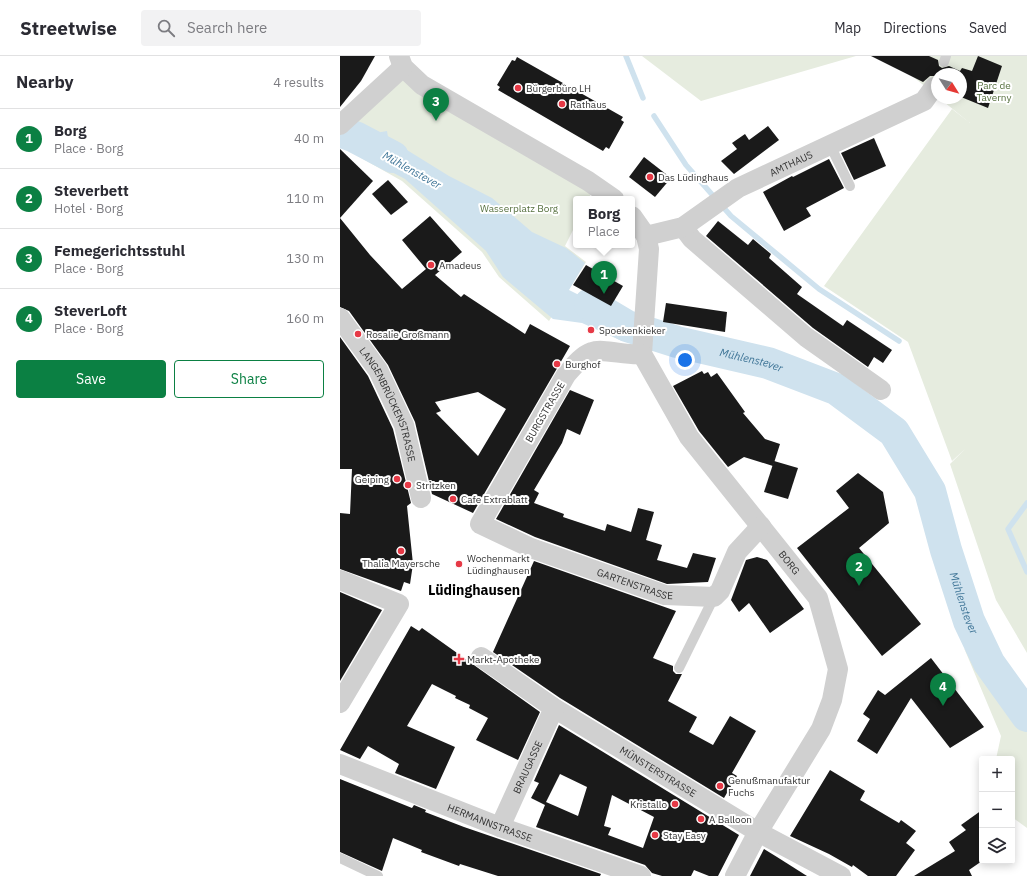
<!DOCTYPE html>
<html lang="en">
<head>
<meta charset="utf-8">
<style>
  body { margin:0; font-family:"IBM Plex Sans",sans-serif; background:#f2f2f3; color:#2b2b33 }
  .controls { position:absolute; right:12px; bottom:12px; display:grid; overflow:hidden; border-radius:4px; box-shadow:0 2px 10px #0003 }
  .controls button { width:36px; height:36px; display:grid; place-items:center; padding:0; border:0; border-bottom:1px solid #e1e1e2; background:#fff; color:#2b2b33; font:20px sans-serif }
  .compass { position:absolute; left:591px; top:12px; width:36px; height:36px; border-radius:50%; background:#fff; box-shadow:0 2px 10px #0003; rotate:127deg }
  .you { position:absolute; left:345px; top:304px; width:14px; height:14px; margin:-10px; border:3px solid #fff; border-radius:50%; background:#1a73e8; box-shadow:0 0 0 6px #1a73e833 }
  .badge { display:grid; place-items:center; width:26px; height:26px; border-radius:50%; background:#0b8043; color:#fff; font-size:13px; font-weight:700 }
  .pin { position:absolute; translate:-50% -33px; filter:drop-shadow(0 1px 2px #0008) }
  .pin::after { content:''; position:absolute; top:21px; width:14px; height:12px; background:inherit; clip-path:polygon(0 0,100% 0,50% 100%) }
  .popup { position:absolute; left:233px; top:140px; width:62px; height:52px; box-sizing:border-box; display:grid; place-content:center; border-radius:4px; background:#fff; filter:drop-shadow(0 1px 3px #0005); font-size:13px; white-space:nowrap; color:#7c7c81 }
  .popup b { font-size:15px; color:#2b2b33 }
  .popup::after { content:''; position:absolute; left:50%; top:100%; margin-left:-8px; border:8px solid transparent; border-top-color:#fff }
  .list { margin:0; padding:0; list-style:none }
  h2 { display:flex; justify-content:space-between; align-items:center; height:52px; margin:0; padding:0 16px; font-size:17px }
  h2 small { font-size:13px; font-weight:400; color:#7c7c81 }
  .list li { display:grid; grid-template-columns:26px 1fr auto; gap:12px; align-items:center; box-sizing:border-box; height:60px; padding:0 16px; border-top:1px solid #e1e1e2 }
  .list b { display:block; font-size:15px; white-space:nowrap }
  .list p { margin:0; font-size:13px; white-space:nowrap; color:#7c7c81 }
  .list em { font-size:13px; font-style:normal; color:#7c7c81 }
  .actions { display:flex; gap:8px; padding:12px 16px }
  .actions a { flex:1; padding:9px 0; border:1px solid #0b8043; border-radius:4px; text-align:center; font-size:14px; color:#0b8043 }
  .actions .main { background:#0b8043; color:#fff }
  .icon { flex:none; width:22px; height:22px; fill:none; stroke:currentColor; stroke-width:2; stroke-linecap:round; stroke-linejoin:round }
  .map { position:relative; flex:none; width:687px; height:820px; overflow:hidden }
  header { display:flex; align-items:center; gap:24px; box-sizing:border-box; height:56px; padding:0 20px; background:#fff; border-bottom:1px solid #e1e1e2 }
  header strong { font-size:19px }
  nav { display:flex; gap:22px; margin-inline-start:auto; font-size:14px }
  .search { width:280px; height:36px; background:#f2f2f3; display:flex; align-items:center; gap:10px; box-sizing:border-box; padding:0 14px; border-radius:4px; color:#7c7c81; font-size:15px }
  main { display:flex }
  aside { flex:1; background:#fff }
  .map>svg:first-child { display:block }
  .green { fill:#e6ecdf }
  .water { fill:#cfe2ee }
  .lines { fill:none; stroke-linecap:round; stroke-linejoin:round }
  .stream { stroke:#cfe2ee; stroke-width:5.5 }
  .river { stroke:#cfe2ee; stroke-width:32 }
  .building { fill:#1a1a1a; fill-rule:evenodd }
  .lane { stroke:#d0d0d0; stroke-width:10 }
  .street { stroke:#d0d0d0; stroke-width:20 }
  .poi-dot { fill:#e63946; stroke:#fff; stroke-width:1.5 }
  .labels { text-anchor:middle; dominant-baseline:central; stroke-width:4; stroke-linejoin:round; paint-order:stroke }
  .park-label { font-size:10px; fill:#56703f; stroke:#fff }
  .poi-label { font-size:10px; fill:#333; stroke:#fff; text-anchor:start }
  .street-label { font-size:10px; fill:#333; stroke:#fff }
  .water-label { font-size:11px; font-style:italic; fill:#3f7597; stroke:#fff }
  .district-label { font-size:14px; font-weight:bold; fill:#000; stroke:#fff }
</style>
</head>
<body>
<header>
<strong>Streetwise</strong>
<div class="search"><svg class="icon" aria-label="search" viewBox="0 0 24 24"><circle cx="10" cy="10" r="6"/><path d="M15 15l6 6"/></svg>Search here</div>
<nav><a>Map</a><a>Directions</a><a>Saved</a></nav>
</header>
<main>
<aside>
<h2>Nearby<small>4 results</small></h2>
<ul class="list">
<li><span class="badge">1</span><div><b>Borg</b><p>Place · Borg</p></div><em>40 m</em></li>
<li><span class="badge">2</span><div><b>Steverbett</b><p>Hotel · Borg</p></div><em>110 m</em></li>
<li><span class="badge">3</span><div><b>Femegerichtsstuhl</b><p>Place · Borg</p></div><em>130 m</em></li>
<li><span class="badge">4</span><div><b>SteverLoft</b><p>Place · Borg</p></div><em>160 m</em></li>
</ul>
<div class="actions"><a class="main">Save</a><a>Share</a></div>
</aside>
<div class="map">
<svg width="687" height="820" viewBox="0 0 687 820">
  <rect width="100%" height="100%" fill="#fff"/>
  <!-- green -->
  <g class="green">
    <path d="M302,0H516L361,45Z"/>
    <path d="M547,0H687V597L656,544L610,408L625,393L612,405L568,286L484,230L612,53L630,67L599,42H621V18H597V40Z"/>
    <path d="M63,12L255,131L248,143H236V168L225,190L246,206L209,265L159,221L142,196L62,125L0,90V72Z"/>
    <path d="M624,592L666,653L687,675V772L672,761V703H656L661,680Z"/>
  </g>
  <!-- water -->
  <path class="water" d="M47,75L49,87L67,94L109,120L152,142L192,176L226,192L245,207L229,234L287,263V283L282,285L242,267L213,263L163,221L146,195L65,123L8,93L14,87L12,85L19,77L24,79Z"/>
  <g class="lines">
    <!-- stream -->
    <g class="stream">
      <path d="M286,0L303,42"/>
      <path d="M314,60L346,109L391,160L479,233L559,285"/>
      <path d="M687,447L668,473L687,516"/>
    </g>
    <!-- river -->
    <g class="river">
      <path d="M0,75L15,81L53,101"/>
      <path id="s1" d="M250,248L287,270L337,286L428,307L496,333L554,376L590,435L606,494L629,565L649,607L687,660"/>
    </g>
  </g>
  <!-- building -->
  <g class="building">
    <path d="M0,0H35L21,25L0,51Z"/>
    <path d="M531,0H589L598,4L599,10L602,12L609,10L620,15L622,12L632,15L638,0L662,10L648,52L621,41V18H597V20H590L583,26Z"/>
    <path d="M177,1L283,61L281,64L284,66L269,93L266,91L263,95L158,34L160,31L157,29L172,4L175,5Z"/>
    <path d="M428,70L439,84L394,118L381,105L397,93L392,87L405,78L409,84Z"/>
    <path d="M534,82L546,110L514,124L501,97Z"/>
    <path d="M0,93L33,125L0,162Z"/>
    <path d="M304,101L331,122L315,141L289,121Z"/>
    <path d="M489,103L504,132L466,152L471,160L444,175L423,136L452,120L453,121Z"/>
    <path d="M48,124L68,146L51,159L32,138Z"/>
    <path d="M90,160L122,196L95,219L121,241L124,238L185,278L190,268L230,290L133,457L92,438L75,366L48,309L9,255L0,251V162L30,199L62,233L86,213L62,184ZM138,336L166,353L138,400L96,357L101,355L95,346Z"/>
    <path d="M378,165L408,189L413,183L431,198L429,202L462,231L457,238L503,270L507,264L552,294L543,307L534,301L528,311L473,272L366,180Z"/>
    <path d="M246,209L283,230L271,250L233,229Z"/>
    <path d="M326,247L387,256L385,276L323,266Z"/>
    <path d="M0,281L28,320L53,373L71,447L67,450L73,508L70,528L64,526L61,535L0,513V457L10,458L12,413H0Z"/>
    <path d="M362,315L364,318L368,316L371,321L377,317L405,356L403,357L425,383L440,388L433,410L404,401L388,411L359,375L333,330Z"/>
    <path d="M230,334L254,344L240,379L227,373L222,387L194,434L199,437L194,447L224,458L223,461L265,475L267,468L291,476L298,452L314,456L306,484L322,489L317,504L347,512L353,497L376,502L368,526L327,528L195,481L156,463Z"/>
    <path d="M434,405L458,412L448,443L424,436Z"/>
    <path d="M518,417L543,436L549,467L519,492L581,568L542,600L457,492L509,452L496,435Z"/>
    <path d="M417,501L427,504L464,553L430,577L409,547L399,556L391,544L406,504Z"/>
    <path d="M194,505L336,555L313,602L333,610V615L336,618H342L328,645L357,661L349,676L373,689L390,660L416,675L392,717L397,720L384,742L220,642L153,596Z"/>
    <path d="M0,536L42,554L0,625Z"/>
    <path d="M71,570L79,575L82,572L200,656L178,704L136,684L148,662L129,652L130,649L115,642L116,640L92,628L67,670L115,691L96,733L55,717L59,708L28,690L20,703L0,694Z"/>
    <path d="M591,602L644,671L610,692L571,642L537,698L517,685L530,663L523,658L538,634L545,639Z"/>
    <path d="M219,669L399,779L378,820H369L354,814L351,820H322L312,817L305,809L196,771L205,749L191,742L199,727L194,725ZM220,718L247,731L238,760L206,746ZM272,739L314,761L303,792L268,779L271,772L264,770Z"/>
    <path d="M490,714L525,735L520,744L559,767L561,764L576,775L566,787L575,794L556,820H528L513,809L512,811L489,798L450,780Z"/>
    <path d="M0,723L72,752L74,749L86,754L85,756L124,771L261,818L260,820H158L120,808L119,810L81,796L82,794L53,782L42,815L0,796Z"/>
    <path d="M642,754V805L629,814L632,820H574L615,795L609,786L626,774L621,769Z"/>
    <path d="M424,793L437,801L467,820H410Z"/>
  </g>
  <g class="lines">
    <!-- lane -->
    <g class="lane">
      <path d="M604,6L606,0"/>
      <path d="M490,89L510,130"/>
      <path d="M339,612L374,541"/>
      <path d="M0,802L38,820"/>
    </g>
    <!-- street -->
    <g class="street">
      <path d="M59,0L63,11L82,29L248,125L274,143"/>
      <path d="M0,69L63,11"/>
      <path id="s2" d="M292,160L306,180L309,193L302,298L349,381L478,542L498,613L492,644L481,673L418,776L395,820"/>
      <path d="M343,171L352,183L466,281L541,334"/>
      <path id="s3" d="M306,180L343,171L398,132L584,45L594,31"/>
      <path id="s4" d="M0,262L38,314L64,369L81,442"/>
      <path id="s5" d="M302,298C288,300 262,292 252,296C241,300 233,311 226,319L140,468L191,492L325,539L374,541L380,535L397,496L421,470"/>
      <path d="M0,524L59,548L0,647"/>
      <path id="s6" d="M141,601L214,652L418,776L501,820"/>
      <path id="s7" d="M0,708L160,771L301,820"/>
      <path id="s8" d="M160,771L214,652"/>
    </g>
  </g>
  <!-- markers -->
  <g class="poi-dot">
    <circle cx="178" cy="32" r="4"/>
    <circle cx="222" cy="48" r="4"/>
    <circle cx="310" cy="121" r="4"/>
    <circle cx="91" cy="209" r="4"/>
    <circle cx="251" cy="274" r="4"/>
    <circle cx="18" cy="278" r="4"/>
    <circle cx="217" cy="308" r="4"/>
    <circle cx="57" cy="423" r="4"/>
    <circle cx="68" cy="429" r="4"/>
    <circle cx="113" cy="443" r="4"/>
    <circle cx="61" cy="495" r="4"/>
    <circle cx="119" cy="508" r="4"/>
    <path d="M117 597h4v4h4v4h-4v4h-4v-4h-4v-4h4z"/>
    <circle cx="380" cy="730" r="4"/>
    <circle cx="335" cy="748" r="4"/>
    <circle cx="361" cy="763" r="4"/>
    <circle cx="315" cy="779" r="4"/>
  </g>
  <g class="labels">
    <!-- park labels -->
    <g class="park-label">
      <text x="654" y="29">Parc de<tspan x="654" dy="12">Taverny</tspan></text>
      <text x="179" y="152">Wasserplatz Borg</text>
    </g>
    <!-- poi labels -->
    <g class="poi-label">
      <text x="186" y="32">Bürgerbüro LH</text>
      <text x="230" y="48">Rathaus</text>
      <text x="318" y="121">Das Lüdinghaus</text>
      <text x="99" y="209">Amadeus</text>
      <text x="259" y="274">Spoekenkieker</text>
      <text x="26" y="278">Rosalie Großmann</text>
      <text x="225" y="308">Burghof</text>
      <text x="49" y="423" text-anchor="end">Geiping</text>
      <text x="76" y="429">Stritzken</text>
      <text x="121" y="443">Cafe Extrablatt</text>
      <text x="127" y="502">Wochenmarkt<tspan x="127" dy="12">Lüdinghausen</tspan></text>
      <text x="61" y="507" text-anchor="middle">Thalia Mayersche</text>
      <text x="127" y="603">Markt-Apotheke</text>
      <text x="388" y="724">Genußmanufaktur<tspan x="388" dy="12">Fuchs</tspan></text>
      <text x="327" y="748" text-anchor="end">Kristallo</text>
      <text x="369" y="763">A Balloon</text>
      <text x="323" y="779">Stay Easy</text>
    </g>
    <!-- street labels -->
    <g class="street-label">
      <text stroke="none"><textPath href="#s3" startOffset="164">AMTHAUS</textPath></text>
      <text stroke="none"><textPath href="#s4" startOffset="100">LANGENBRÜCKENSTRASSE</textPath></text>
      <text transform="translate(205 356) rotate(-60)">BURGSTRASSE</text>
      <text stroke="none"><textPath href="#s2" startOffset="399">BORG</textPath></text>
      <text stroke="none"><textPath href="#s5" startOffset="424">GARTENSTRASSE</textPath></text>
      <text stroke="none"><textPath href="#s8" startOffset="66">BRAUGASSE</textPath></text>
      <text stroke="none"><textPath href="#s6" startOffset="211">MÜNSTERSTRASSE</textPath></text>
      <text stroke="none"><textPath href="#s7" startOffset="161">HERMANNSTRASSE</textPath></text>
    </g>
    <!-- water labels -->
    <g class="water-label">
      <text transform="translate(72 114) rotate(29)">Mühlenstever</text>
      <text stroke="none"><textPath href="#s1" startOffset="172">Mühlenstever</textPath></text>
      <text stroke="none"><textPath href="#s1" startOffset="520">Mühlenstever</textPath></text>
    </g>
    <!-- district labels -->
    <g class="district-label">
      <text x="134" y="534">Lüdinghausen</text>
    </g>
  </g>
</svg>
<div class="controls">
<button>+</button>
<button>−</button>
<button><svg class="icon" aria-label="layers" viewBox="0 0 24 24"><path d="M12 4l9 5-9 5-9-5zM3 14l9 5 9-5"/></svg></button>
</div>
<svg class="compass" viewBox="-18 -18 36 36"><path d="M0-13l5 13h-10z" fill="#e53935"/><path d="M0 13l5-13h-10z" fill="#7c7c81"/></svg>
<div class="you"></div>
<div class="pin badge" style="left:264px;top:238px">1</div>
<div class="popup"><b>Borg</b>Place</div>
<div class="pin badge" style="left:519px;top:530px">2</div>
<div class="pin badge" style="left:96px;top:65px">3</div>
<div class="pin badge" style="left:603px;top:650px">4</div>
</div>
</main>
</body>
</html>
